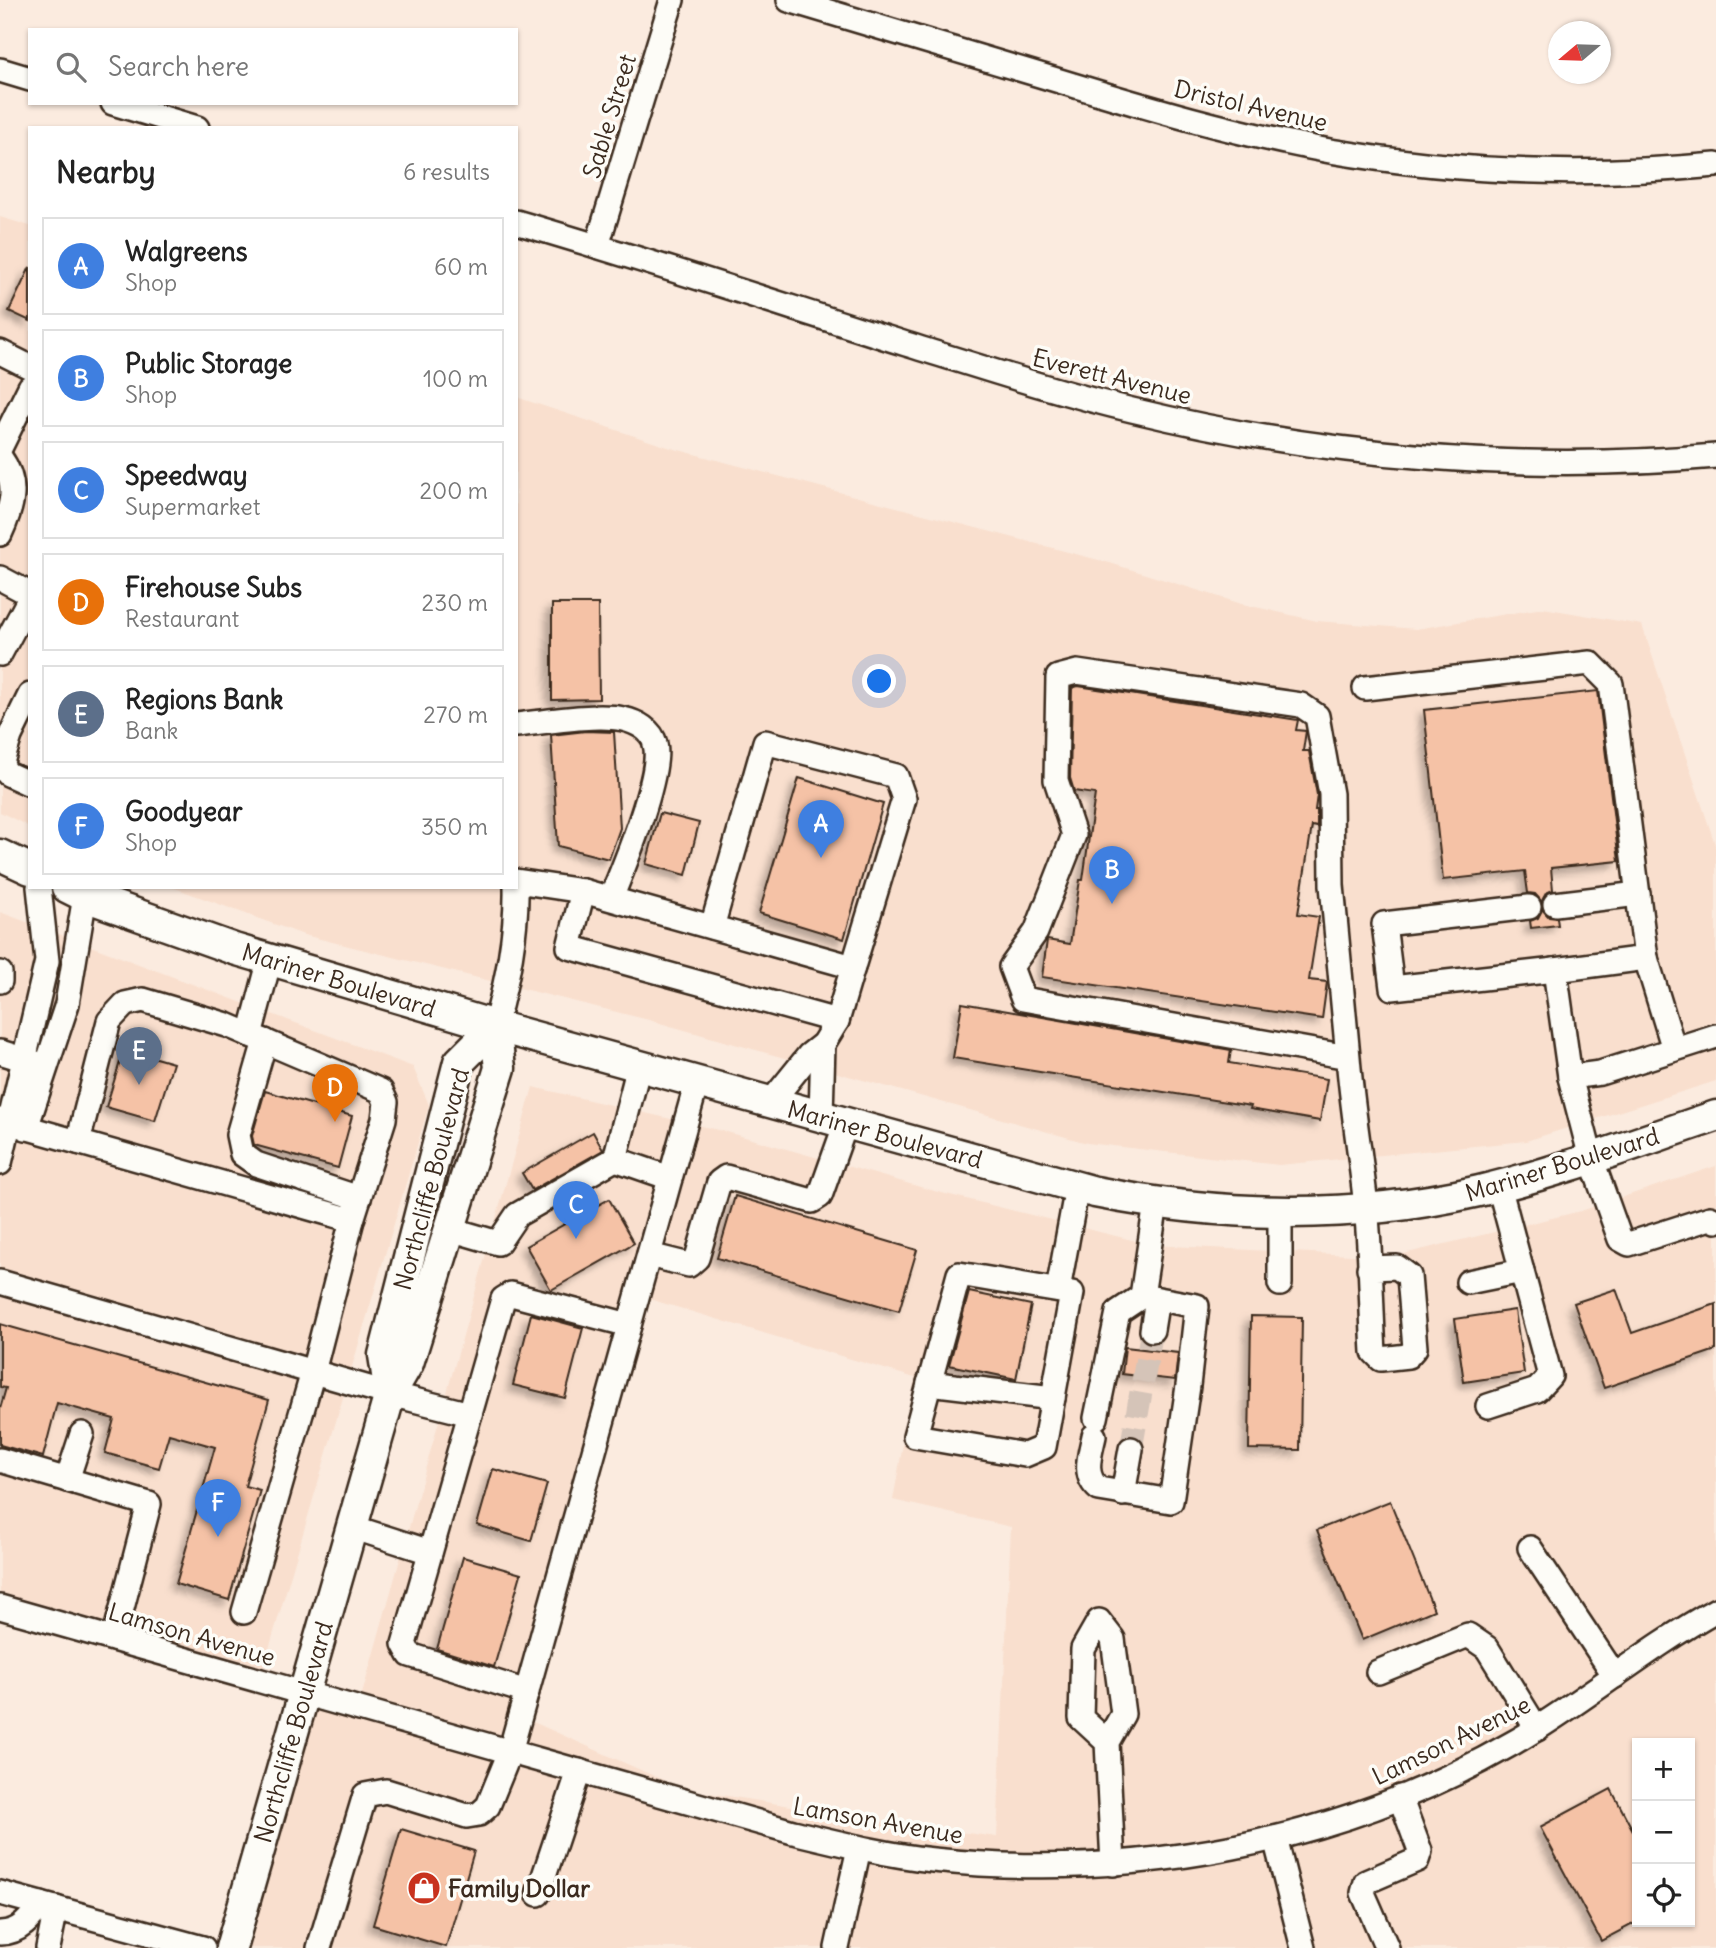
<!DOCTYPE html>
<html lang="en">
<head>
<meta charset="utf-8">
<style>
  body { margin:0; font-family:Delius,sans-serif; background:#f6f6f6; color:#222 }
  .controls { position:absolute; right:21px; bottom:21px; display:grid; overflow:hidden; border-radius:0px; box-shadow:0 2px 5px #0004 }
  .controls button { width:63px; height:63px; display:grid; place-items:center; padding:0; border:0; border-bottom:2px solid #e0e0e0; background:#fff; color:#222; font:35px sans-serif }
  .compass { position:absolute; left:1548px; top:21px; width:63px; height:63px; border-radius:50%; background:#fff; box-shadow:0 2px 5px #0004; rotate:251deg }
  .you { position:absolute; left:880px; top:682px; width:24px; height:24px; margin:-18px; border:5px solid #fff; border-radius:50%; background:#1a73e8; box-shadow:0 0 0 10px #1a73e833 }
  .badge { display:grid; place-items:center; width:46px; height:46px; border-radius:50%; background:#c8321e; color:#fff; font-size:23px; font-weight:700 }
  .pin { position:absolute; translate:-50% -58px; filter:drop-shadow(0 2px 4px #0008) }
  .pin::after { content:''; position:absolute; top:37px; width:24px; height:21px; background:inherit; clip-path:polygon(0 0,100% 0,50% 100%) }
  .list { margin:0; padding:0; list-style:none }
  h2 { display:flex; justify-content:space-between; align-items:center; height:91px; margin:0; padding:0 28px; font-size:30px }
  h2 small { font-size:23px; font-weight:400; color:#767676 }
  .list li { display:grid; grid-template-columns:46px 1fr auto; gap:21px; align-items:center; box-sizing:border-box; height:98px; margin:0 14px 14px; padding:0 14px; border:2px solid #e0e0e0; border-radius:0px }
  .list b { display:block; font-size:26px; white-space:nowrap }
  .list p { margin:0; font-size:23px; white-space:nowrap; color:#767676 }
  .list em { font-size:23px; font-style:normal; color:#767676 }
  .icon { flex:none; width:38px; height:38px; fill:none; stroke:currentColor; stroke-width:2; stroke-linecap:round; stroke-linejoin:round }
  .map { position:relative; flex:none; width:1716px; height:1948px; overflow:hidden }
  .search { position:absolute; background:#fff; box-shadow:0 2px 5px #0004; left:28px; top:28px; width:490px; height:77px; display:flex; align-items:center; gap:18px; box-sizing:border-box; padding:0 24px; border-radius:0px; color:#767676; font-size:26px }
  .panel { position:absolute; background:#fff; box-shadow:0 2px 5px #0004; left:28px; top:126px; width:490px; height:763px; border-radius:0px }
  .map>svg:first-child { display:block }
  .built { fill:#f9dfce; fill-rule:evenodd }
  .building { fill:#f5c2a6; stroke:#3b2a1e; stroke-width:2; filter:url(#shadow) }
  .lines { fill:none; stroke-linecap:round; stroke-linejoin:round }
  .minor-tunnel { stroke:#d5c4b8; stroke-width:23; stroke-dasharray:23 11; stroke-linecap:butt }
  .minor-casing { stroke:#3b2a1e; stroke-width:28 }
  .major-casing { stroke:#3b2a1e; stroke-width:35 }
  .minor { stroke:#fdfcf7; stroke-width:23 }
  .major { stroke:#fdfcf7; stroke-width:30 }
  .labels { text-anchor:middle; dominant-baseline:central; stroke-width:7; stroke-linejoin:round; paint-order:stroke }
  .street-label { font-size:24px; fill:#3b2a1e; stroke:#fdfcf7 }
  .poi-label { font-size:24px; font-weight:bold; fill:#3b2a1e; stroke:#fdfcf7; text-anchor:start }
</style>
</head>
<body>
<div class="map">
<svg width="1716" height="1948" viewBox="0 0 1716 1948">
  <defs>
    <filter id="shadow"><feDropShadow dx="-5.5" dy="5.5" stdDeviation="3.5" flood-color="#0004"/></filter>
  </defs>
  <rect width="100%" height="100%" fill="#fbebdf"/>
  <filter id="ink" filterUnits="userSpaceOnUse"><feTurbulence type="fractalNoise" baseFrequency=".0143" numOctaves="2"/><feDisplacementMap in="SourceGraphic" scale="14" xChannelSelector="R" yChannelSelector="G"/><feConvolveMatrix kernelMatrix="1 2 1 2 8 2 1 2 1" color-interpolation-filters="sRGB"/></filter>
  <g filter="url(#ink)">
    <!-- built -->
    <g class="built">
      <path d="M0,217L30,226V827L0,812Z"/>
      <path d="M516,397L671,448L1110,563L1242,604L1317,621L1416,629L1543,608L1642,625L1716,847V1081L1526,1141L1279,1165L1087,1143L649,1020L304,935L172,887H516Z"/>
      <path d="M0,912L413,1067L429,1105L259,1683L0,1611Z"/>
      <path d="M533,1087L727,1132L938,1192L1152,1245L1391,1257L1581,1211L1716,1166V1948H243L315,1700L357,1712ZM629,1293L915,1378L893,1500L1011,1527L997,1837L870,1820L824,1808L823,1811L683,1789L513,1713ZM1637,1743H1690V1922H1637Z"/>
    </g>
    <!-- building -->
    <g class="building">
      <path d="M30,267V321L9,311Z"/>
      <path d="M552,604H598L599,699L552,700Z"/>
      <path d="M1078,686L1298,720L1296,730L1306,731L1303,751H1309L1317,795L1315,810H1317V827L1312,826L1298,914L1319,917L1309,980L1327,982L1322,1019L1042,977L1047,940L1070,944L1080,880H1083L1095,794L1074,791L1070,778L1072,688Z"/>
      <path d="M1598,691L1619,861L1551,868L1553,890L1546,893L1542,902L1535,894L1528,893L1525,871L1443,880L1424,710Z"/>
      <path d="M586,731L614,732L620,828L609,859L558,846L551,735Z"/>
      <path d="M799,778L883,804L844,939L759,913Z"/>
      <path d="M660,813L699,823L686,875L646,864Z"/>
      <path d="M1542,909L1549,917L1557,918L1558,925L1531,928L1530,921L1538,918Z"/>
      <path d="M962,1003L1231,1050L1229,1063L1327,1079L1320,1121L1250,1109L1251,1106L953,1058Z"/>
      <path d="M124,1049L173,1063L155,1121L106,1107Z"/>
      <path d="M265,1091L352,1116L338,1168L254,1145L252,1136Z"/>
      <path d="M593,1132L603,1150L532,1190L522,1173Z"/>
      <path d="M735,1196L917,1250L899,1311L717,1258Z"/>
      <path d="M609,1199L634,1243L551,1290L526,1246Z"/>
      <path d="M1616,1289L1632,1333L1716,1304V1350L1604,1388L1574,1303Z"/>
      <path d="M969,1292L1031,1305L1016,1379L949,1365Z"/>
      <path d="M1515,1310L1524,1373L1464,1382L1455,1319Z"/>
      <path d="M531,1314L583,1328L565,1398L513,1385Z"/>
      <path d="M1251,1316L1302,1317L1300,1450L1249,1449Z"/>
      <path d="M0,1324L269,1400L245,1486L260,1490L229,1600L176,1584L215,1447L169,1434L159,1468L105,1453L114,1419L57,1403L43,1457L0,1445V1409L6,1388L0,1387Z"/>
      <path d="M1125,1347L1178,1353L1175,1380L1122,1374Z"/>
      <path d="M493,1469L547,1484L531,1541L477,1525Z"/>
      <path d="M1390,1501L1434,1610L1362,1640L1317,1530Z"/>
      <path d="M463,1557L521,1574L494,1667L437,1649Z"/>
      <path d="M1611,1789L1637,1838V1922L1601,1941L1540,1827Z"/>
      <path d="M401,1829L474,1851L446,1947L373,1925Z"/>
    </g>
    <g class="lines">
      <!-- minor-tunnel -->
      <path class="minor-tunnel" d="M1131,1449L1152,1330"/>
      <defs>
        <g id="minor">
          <path d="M789,0C877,26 965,53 1053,79C1145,107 1236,134 1330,151C1458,173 1587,177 1716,165"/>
          <path d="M0,70L30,79"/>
          <path d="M113,103L197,128"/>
          <path d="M516,222C647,260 776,303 906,344C981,367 1056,392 1132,410C1321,456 1522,473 1716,456"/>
          <path d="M597,246L672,0"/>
          <path d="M0,352L30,367"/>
          <path d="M0,448L30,387"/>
          <path d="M0,457C19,483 13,506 0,534"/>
          <path d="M0,578L30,594"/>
          <path d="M0,654L30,598"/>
          <path d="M1365,688L1590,663L1611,684L1646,958L1555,970L1570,1077L1591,1158L1620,1239L1629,1244L1710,1218L1716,1221"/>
          <path d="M30,695L10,736L1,765L8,774L30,784"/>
          <path d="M516,725C544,722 598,713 623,719C637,722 652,730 655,744C663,772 623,869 611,898"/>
          <path d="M516,881L583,891L569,947L837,1021L823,1044L809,1055L771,1102"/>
          <path d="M583,891L853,967L837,1021"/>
          <path d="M1555,904L1638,894"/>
          <path d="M1529,907L1384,924L1392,988L1555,970"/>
          <path d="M712,927L765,742L896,776L904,799L853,967"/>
          <path d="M1646,958L1674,1049"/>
          <path d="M0,973V981"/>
          <path d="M495,1026C507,980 517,934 516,887"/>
          <path d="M250,1035L270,959"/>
          <path d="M265,1041L238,1135L242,1154L256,1164L359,1198"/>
          <path d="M0,1052L39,1064"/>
          <path d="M1348,1057L1023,999L1011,967L1036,932L1074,835L1056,780L1058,677L1077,672L1301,705L1317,716L1331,794L1332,885L1348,1057C1352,1107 1361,1157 1366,1207C1371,1255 1371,1304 1374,1352L1381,1359L1408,1356L1415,1348L1409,1276L1397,1267L1369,1268"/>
          <path d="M1570,1077L1600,1073L1716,1036"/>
          <path d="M821,1116L823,1044"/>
          <path d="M0,1120L352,1220L313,1372L244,1612"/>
          <path d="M26,1128L67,1004L85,896V887"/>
          <path d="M78,1142L109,1021L125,1004L143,1000L227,1025L381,1091L386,1102L384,1119L352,1220"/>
          <path d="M615,1159L639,1066"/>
          <path d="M0,1163L47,961L39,887"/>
          <path d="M450,1229L498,1243L517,1215L615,1159L670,1178"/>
          <path d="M649,1255L689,1265L697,1258L719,1182L726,1177L812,1201L820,1196L846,1123"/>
          <path d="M959,1274L1072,1293L1044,1447L1025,1455L915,1436Z"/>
          <path d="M0,1282L390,1394L470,1414"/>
          <path d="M1468,1282L1522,1271"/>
          <path d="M1280,1284V1212"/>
          <path d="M1058,1290L1077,1187"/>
          <path d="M1152,1330L1157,1299"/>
          <path d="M929,1383L1053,1398"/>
          <path d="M1488,1406L1537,1390L1550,1376L1499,1186"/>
          <path d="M1096,1418L1118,1312L1142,1296L1156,1203"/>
          <path d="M1094,1436C1090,1455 1082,1475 1099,1489L1171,1501L1188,1386L1197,1306L1142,1296"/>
          <path d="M0,1460L149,1504L114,1639"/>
          <path d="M67,1480L82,1434"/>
          <path d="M1123,1494L1131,1449"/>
          <path d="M352,1527L430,1552"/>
          <path d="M1530,1548L1615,1676"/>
          <path d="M0,1607L793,1832C839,1843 886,1855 933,1860C1133,1881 1338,1844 1513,1743C1584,1702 1645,1649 1716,1610"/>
          <path d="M1378,1672L1468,1635L1487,1648L1537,1729"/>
          <path d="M527,1692L410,1655L404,1644L503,1299L511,1294L629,1325"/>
          <path d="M1107,1742L1081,1718L1083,1649L1099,1621L1113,1639L1123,1714L1107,1742L1113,1864"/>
          <path d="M1275,1838L1303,1948"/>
          <path d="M0,1893L203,1948"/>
          <path d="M538,1894L579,1771"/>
          <path d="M0,1933C20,1933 31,1918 41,1904"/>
          <path d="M48,1948L56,1908"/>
          <path d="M319,1948L365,1795L386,1791L467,1816L479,1814L488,1806L510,1752L697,1082"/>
          <path d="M837,1948L859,1848"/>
          <path d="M1387,1948L1363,1893L1366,1882L1417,1860L1420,1851L1400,1797"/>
        </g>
        <g id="major">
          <path d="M0,855L30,869"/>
          <path d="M67,887L85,896L234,949L495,1026L1095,1192C1221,1217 1353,1220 1479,1191C1560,1172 1638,1142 1716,1116"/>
          <path d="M390,1394L384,1355L459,1062L495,1026"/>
          <path d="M231,1948L390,1394L408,1363L500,1068L495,1026"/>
        </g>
      </defs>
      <!-- minor casing -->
      <use href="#minor" class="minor-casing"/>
      <!-- major casing -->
      <use href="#major" class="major-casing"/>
      <!-- minor -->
      <use href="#minor" class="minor"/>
      <!-- major -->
      <use href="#major" class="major"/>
    </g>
  </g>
  <!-- icons -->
  <defs>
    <symbol id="shop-disc" viewBox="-11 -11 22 22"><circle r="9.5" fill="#c8321e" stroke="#fdfcf7"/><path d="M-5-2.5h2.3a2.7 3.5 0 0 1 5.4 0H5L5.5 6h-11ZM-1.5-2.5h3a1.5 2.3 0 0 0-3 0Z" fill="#fff"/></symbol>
  </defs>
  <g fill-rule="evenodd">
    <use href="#shop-disc" x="405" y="1869" width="38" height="38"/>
  </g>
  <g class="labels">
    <!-- street labels -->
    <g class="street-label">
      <text transform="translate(1251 105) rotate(13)">Dristol Avenue</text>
      <text transform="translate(609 116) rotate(-73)">Sable Street</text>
      <text transform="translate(1112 376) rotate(14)">Everett Avenue</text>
      <text transform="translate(339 980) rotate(17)">Mariner Boulevard</text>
      <text transform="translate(885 1134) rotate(15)">Mariner Boulevard</text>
      <text transform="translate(1562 1164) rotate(-17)">Mariner Boulevard</text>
      <text transform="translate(431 1179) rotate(-75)">Northcliffe Boulevard</text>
      <text transform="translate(192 1634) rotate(16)">Lamson Avenue</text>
      <text transform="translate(293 1732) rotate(-74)">Northcliffe Boulevard</text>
      <text transform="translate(1451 1740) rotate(-26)">Lamson Avenue</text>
      <text transform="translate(878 1820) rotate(10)">Lamson Avenue</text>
    </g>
    <!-- poi labels -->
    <g class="poi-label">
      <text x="448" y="1888">Family Dollar</text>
    </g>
  </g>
</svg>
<div class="controls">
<button>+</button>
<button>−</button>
<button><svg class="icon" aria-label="locate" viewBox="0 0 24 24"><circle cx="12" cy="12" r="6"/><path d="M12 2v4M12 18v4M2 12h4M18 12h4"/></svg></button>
</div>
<svg class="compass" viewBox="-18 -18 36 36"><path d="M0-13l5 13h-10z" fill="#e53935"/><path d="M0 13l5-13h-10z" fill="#767676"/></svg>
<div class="you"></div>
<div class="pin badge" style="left:821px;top:858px;background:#3f7fe0">A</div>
<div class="pin badge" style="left:1112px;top:904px;background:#3f7fe0">B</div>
<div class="pin badge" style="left:576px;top:1239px;background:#3f7fe0">C</div>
<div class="pin badge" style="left:335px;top:1122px;background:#e8710a">D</div>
<div class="pin badge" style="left:139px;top:1085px;background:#5c6f8a">E</div>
<div class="pin badge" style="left:218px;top:1537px;background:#3f7fe0">F</div>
<div class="search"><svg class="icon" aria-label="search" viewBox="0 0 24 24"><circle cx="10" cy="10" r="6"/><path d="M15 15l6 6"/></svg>Search here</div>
<section class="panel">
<h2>Nearby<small>6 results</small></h2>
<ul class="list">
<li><span class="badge" style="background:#3f7fe0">A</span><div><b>Walgreens</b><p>Shop</p></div><em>60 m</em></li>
<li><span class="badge" style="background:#3f7fe0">B</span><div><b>Public Storage</b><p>Shop</p></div><em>100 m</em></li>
<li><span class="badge" style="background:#3f7fe0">C</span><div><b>Speedway</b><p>Supermarket</p></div><em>200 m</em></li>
<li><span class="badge" style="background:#e8710a">D</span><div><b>Firehouse Subs</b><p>Restaurant</p></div><em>230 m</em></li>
<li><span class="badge" style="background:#5c6f8a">E</span><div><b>Regions Bank</b><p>Bank</p></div><em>270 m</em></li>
<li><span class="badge" style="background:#3f7fe0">F</span><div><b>Goodyear</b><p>Shop</p></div><em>350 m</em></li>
</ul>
</section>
</div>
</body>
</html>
